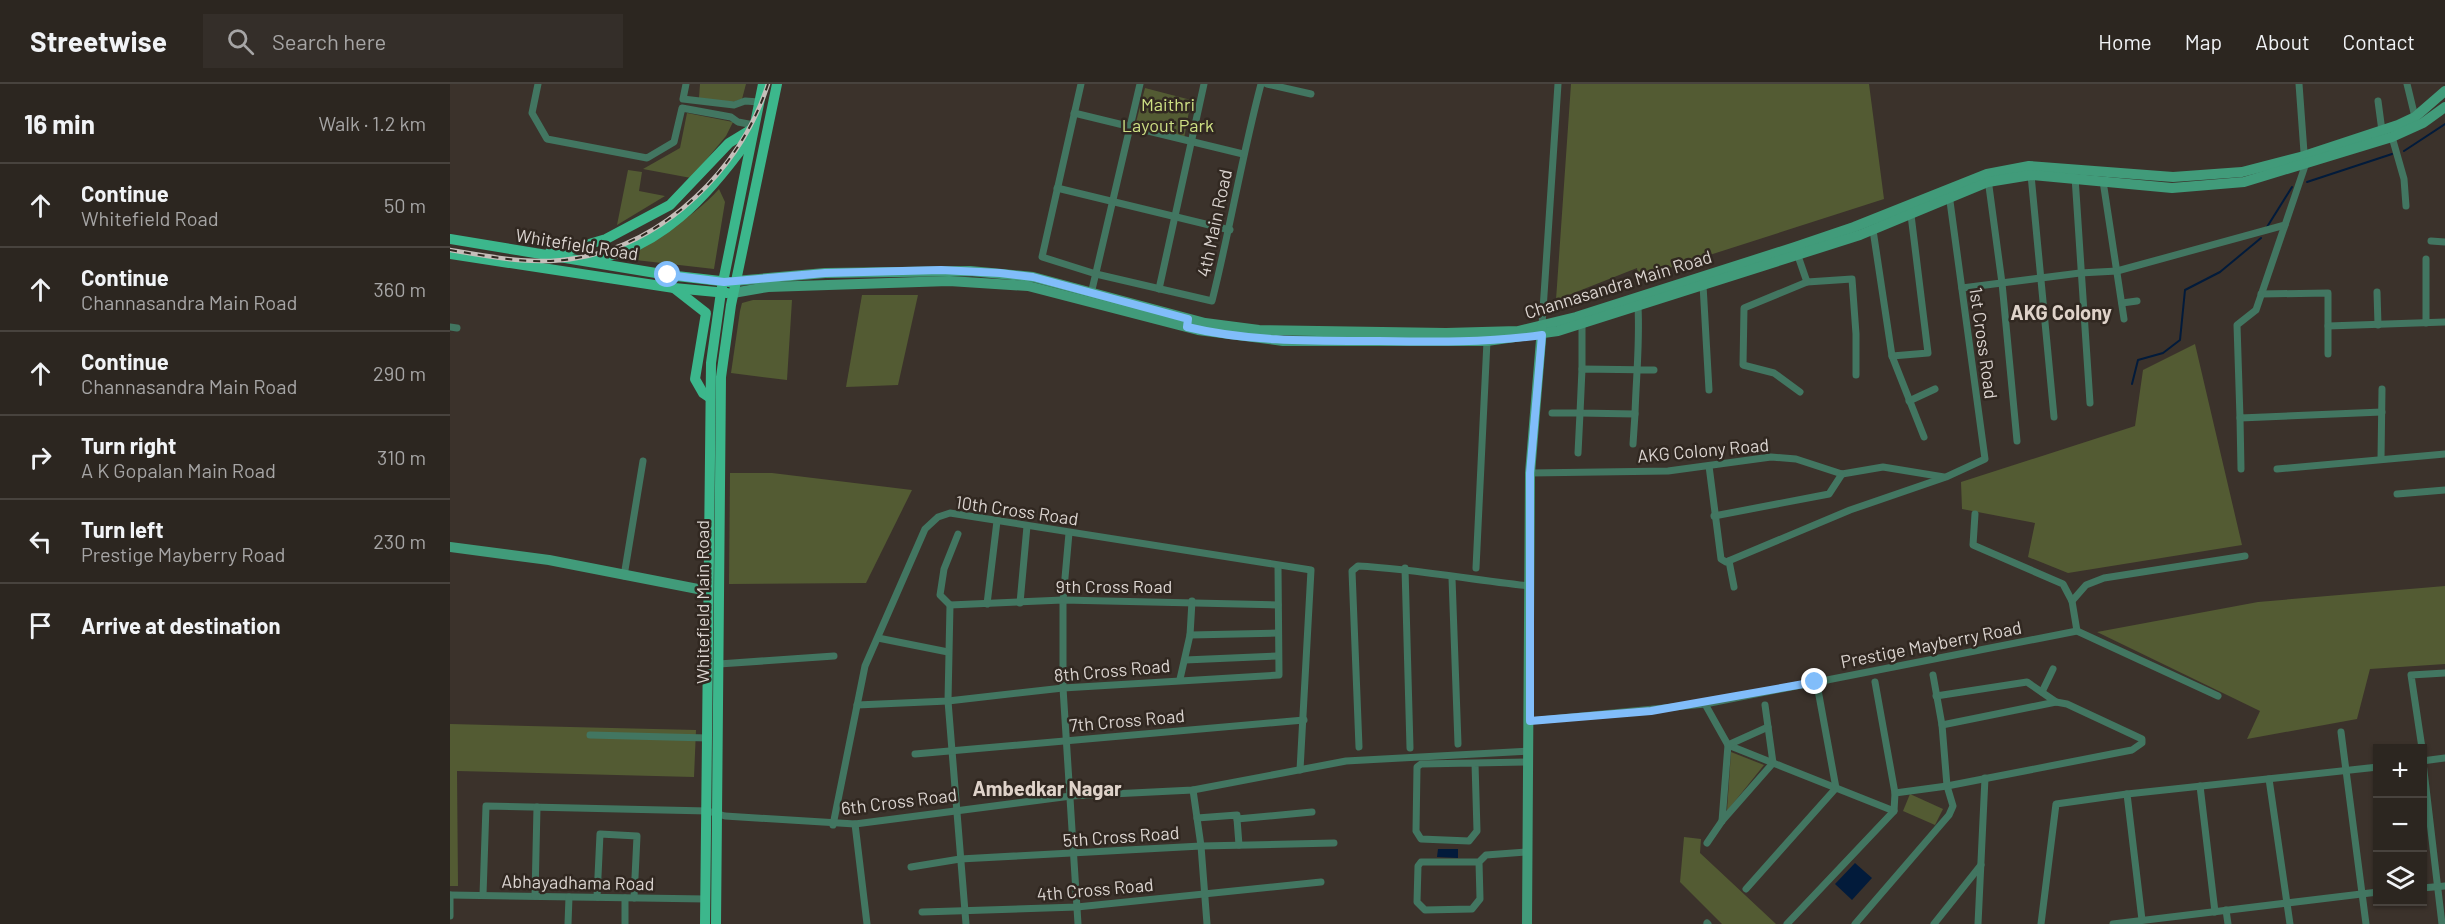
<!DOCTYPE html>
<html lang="en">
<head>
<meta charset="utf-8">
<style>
  body { margin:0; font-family:Barlow,sans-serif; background:#342e29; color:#f1f3f6 }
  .controls { position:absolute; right:18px; bottom:18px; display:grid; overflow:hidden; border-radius:0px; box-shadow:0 2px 4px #0004 }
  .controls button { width:54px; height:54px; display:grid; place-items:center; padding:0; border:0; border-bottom:2px solid #48433e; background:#2c2620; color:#f1f3f6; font:30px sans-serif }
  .stop { position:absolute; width:18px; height:18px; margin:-14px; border:4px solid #81bdfa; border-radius:50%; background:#fff }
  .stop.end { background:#81bdfa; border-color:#fff; box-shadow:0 2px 6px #0008 }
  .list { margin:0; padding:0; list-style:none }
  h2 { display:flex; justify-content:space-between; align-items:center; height:78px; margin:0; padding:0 24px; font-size:26px }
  h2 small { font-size:20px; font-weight:400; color:#a6a5a5 }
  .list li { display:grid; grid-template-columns:39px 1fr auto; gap:18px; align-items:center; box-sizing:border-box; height:84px; padding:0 24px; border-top:2px solid #48433e }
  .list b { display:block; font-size:22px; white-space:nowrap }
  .list p { margin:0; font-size:20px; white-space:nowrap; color:#a6a5a5 }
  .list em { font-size:20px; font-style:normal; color:#a6a5a5 }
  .icon { flex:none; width:33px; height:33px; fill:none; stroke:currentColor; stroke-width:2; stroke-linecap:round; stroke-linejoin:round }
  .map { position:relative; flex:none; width:1995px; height:840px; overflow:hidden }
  header { display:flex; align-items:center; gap:36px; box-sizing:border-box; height:84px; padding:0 30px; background:#2c2620; border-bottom:2px solid #48433e }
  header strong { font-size:28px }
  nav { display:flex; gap:33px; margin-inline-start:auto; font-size:21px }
  .search { width:420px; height:54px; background:#342e29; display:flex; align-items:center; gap:15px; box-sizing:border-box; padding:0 21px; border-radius:0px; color:#a6a5a5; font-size:22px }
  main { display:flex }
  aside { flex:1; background:#2c2620 }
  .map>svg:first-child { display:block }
  .green { fill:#535b33 }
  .water { fill:#021b3b }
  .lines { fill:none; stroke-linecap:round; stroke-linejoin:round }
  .stream { stroke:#021b3b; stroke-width:2 }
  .street { stroke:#427661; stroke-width:7 }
  .secondary { stroke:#419b7a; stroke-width:10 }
  .primary { stroke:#3cb78c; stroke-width:10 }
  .rail-casing { stroke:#c6beba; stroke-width:4.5 }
  .rail { stroke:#312821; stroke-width:2; stroke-dasharray:7; stroke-linecap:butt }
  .route { stroke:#81bdfa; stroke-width:8 }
  .labels { text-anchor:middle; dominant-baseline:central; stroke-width:5; stroke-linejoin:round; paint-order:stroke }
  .park-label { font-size:18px; fill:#cee084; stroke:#312821 }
  .street-label { font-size:18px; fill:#dbd4d0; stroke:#312821 }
  .neighbourhood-label { font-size:20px; font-weight:bold; fill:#dfd3ca; stroke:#312821 }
</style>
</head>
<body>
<header>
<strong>Streetwise</strong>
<div class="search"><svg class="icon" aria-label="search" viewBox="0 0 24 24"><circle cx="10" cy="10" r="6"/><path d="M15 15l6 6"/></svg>Search here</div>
<nav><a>Home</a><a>Map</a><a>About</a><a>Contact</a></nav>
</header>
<main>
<aside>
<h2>16 min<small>Walk · 1.2 km</small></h2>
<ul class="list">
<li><svg class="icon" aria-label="ahead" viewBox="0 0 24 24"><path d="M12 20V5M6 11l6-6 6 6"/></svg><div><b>Continue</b><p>Whitefield Road</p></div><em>50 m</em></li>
<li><svg class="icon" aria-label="ahead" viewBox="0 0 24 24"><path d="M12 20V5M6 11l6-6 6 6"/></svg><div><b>Continue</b><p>Channasandra Main Road</p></div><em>360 m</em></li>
<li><svg class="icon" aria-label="ahead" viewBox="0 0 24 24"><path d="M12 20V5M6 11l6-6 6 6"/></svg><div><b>Continue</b><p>Channasandra Main Road</p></div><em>290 m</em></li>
<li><svg class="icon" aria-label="right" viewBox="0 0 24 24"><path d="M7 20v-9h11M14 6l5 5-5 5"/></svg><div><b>Turn right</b><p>A K Gopalan Main Road</p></div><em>310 m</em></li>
<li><svg class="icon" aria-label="left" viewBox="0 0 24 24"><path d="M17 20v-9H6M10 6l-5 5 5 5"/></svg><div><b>Turn left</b><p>Prestige Mayberry Road</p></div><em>230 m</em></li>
<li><svg class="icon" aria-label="arrive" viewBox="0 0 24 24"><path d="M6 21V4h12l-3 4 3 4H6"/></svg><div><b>Arrive at destination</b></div></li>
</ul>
</aside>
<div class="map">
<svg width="1995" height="840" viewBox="0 0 1995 840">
  <rect width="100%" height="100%" fill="#3b322b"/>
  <!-- green -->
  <g class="green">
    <path d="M250,0H296L292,15L279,19L249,14Z"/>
    <path d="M1121,0H1419L1434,115L1188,194L1187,184L1106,216Z"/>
    <path d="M695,4L741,16L734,55L685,42Z"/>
    <path d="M237,29L283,38L276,52L241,94L193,85L230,64Z"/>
    <path d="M178,86L192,88L189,107L215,112L167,141Z"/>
    <path d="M269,105L275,118L264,185L168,174C205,154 240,137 269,105Z"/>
    <path d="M412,211H468L448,301L396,303Z"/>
    <path d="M303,216H342L337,296L281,289L290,227L292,219Z"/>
    <path d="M1745,260L1792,461L1618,489L1578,473L1585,439L1512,425L1511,398L1685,342L1693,286Z"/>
    <path d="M280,389H322L462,406L416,499L279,500Z"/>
    <path d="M1995,502V580L1920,585L1907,635L1797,655L1810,627L1647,548L1808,518Z"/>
    <path d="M0,640L246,646L244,693L7,687L8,802H0Z"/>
    <path d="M1281,668L1314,681L1277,727Z"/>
    <path d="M1460,710L1493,725L1485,741L1453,727Z"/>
    <path d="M1234,753L1251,755L1250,769L1326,840H1272L1230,798Z"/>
  </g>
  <!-- water -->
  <g class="water">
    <path d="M988,765H1008V774L987,773Z"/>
    <path d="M1405,779L1422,794L1402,816L1385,800Z"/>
  </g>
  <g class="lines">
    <!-- stream -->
    <g class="stream">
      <path d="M1954,67L1995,40"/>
      <path d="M1857,98L1942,70"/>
      <path d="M1817,143L1842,103"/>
      <path d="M1682,300L1688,276L1713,269L1730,256L1735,206L1770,188L1811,154"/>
    </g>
    <!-- street -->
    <g class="street">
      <path d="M88,0L82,29L97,55L197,74L224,58L232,24L281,33L288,38L304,41"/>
      <path d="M236,0L233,15L284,21L295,17L309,18"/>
      <path d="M631,0L592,173L646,190L762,217C780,145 792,72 811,0"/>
      <path d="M817,0L861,10"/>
      <path d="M1957,0L1965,33"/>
      <path d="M1928,17L1932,47"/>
      <path d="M624,29L793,70"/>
      <path d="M1942,53L1954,95L1956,122"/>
      <path d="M1581,91L1604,333"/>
      <path d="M1625,93L1640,319"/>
      <path d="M1538,95L1552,199L1567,357"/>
      <path d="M1653,97L1674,235"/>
      <path d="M607,104L780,146"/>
      <path d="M1835,141L1806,226L1787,241L1790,334L1932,328"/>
      <path d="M1423,146L1442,272L1474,353"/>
      <path d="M1981,157L1995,158"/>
      <path d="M1347,169L1357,198L1402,195L1406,250V291"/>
      <path d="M1253,201L1259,306"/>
      <path d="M1512,204L1630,189L1667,187L1835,141L1855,82L1849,0"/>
      <path d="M709,205L754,0"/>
      <path d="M1927,208L1928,241"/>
      <path d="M641,210L690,0"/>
      <path d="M1811,210L1878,209V270"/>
      <path d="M1672,219L1687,217"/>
      <path d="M1188,223C1190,258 1186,295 1185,330L1130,329L1132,285L1204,286"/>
      <path d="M1976,239V175"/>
      <path d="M1132,240V285"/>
      <path d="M1092,241L1108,0"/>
      <path d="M1878,242L1995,238"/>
      <path d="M0,243L7,244"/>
      <path d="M1442,272L1478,269L1461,131"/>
      <path d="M1350,308L1324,289L1293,281L1294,224L1357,198"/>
      <path d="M1459,317L1485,305"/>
      <path d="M1102,329H1130L1128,369"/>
      <path d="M1790,334L1791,385"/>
      <path d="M1183,360L1185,330"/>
      <path d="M1931,375L1932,305"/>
      <path d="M1259,382L1271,475L1276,478L1400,426L1496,393L1535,375L1499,110"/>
      <path d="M1827,385L1995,370"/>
      <path d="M1080,389L1218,387L1321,373L1346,375L1392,390L1433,383L1494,393"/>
      <path d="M1947,410L1995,406"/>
      <path d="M1525,430L1523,461L1613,500L1622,517L1627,547"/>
      <path d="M1264,432L1379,410L1392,390"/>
      <path d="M619,449L613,516V604L628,840"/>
      <path d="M508,450L494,485L490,511L500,521L498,617L516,840"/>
      <path d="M1279,477L1284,503"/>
      <path d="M955,484L960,664"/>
      <path d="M1026,484L1037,257"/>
      <path d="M174,492L193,377"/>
      <path d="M1002,494L1008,660"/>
      <path d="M1622,517L1636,501L1654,494L1795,472"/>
      <path d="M570,519L577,442"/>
      <path d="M537,520L547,437"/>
      <path d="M500,521L613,516L828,521"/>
      <path d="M740,551L828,549"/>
      <path d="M428,554L498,568"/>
      <path d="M735,576L828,572"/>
      <path d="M269,580L384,572"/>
      <path d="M730,595L740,551L742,517"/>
      <path d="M1592,608L1603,585"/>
      <path d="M1486,612L1577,598L1606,618"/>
      <path d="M1255,620L1278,661L1444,727"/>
      <path d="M407,621L498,617L613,604L829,591L828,482"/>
      <path d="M1080,637L1255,620L1627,547L1768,612"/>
      <path d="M1891,648L1916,840"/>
      <path d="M140,651L258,654"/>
      <path d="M909,663L902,487L908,482C966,485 1022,496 1080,502"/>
      <path d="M1972,664L1961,591L1995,589"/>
      <path d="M465,670L854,636"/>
      <path d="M1972,670L1992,840"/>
      <path d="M1972,677L1995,674"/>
      <path d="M1025,679L1027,747L1019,757L971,755L966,747L967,683L971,680L1078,678"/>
      <path d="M1819,695L1840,840"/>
      <path d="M1750,702L1765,828"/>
      <path d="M743,706L751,762L757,840"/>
      <path d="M1445,709L1497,702L1682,666L1692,659V655L1617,620L1606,618L1492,641"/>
      <path d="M747,734L787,731V735"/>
      <path d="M1272,737L1278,661L1318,643"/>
      <path d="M405,740L417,840"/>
      <path d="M383,741L415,582L475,445L488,433L500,429L861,486L850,686"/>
      <path d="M1257,759L1272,737L1323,679L1315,621"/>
      <path d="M789,761L787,735L862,728"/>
      <path d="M1029,778L1030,815L1022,825L975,826L967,818L968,782L971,778H1029L1036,771L1077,768"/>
      <path d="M461,783L510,775L751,762L884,759"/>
      <path d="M1972,804L1995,802"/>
      <path d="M1296,805L1386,704L1368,606"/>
      <path d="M0,811L256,815"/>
      <path d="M33,811L36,722L258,727L275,732L405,740L621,712L743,706L896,677L1079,667"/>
      <path d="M85,812L87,723"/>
      <path d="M147,813L150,750L187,752L184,814"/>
      <path d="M1776,826L1778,840"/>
      <path d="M472,828L627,823L871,798"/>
      <path d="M0,832V811"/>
      <path d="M1692,836L1677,710L1928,683"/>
      <path d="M1257,839L1258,840"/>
      <path d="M118,840L119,813"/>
      <path d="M175,840V814"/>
      <path d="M1337,840L1444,727L1445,709L1425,598"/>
      <path d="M1405,840L1499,731L1503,722L1497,702L1492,641L1483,591"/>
      <path d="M1484,840L1531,781"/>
      <path d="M1528,840L1535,694"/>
      <path d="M1591,840L1606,720L1677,710"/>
      <path d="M1663,840L1928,808"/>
    </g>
    <!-- secondary -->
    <g class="secondary">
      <path d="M285,197L375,189L520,187L583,193L755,239L809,246L996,249L1068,247L1126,233L1345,163L1404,143L1537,90L1579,82L1723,93L1792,88L1854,72L1948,41L1965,33L1995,7"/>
      <path d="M283,209L318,203L499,197L578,202L748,246L833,257H1037L1108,247L1410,151L1538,98L1581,91L1722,104L1794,98L1942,53L1973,39L1995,23"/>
      <path d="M0,463L99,476L258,507"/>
      <path d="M1077,840L1080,389L1092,244"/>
    </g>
    <!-- primary -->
    <g class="primary">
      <path d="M0,155L218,191L279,198"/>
      <path d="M100,168L119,166L156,155L220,121L279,59L302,45"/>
      <path d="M0,170L224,204L277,209"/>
      <path d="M138,176C209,168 259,110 298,56"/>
      <path d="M224,204L256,229L245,295L253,309L259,313"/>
      <path d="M255,840L261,279L271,208L313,0"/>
      <path d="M266,840L271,293L281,221L327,0"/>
    </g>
    <defs>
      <path id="rail" d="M0,166C43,173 84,182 127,174C216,159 291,84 318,0"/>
    </defs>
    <!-- rail casing -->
    <use href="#rail" class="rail-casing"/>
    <!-- rail -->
    <use href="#rail" class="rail"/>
  </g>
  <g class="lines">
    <!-- route -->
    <path class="route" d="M218,191L274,198L375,189L491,186L550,189L583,193L738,235L737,243C799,258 864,257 928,257C983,258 1037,259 1092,251L1080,389V637L1201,627L1365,598"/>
  </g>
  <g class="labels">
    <!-- park labels -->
    <g class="park-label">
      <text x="718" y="20">Maithri<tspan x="718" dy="21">Layout Park</tspan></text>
    </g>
    <!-- street labels -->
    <g class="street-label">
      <text transform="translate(764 139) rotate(-78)">4th Main Road</text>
      <text transform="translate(127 160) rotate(9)">Whitefield Road</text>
      <text transform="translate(1168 200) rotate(-17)">Channasandra Main Road</text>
      <text transform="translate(1534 259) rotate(82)">1st Cross Road</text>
      <text transform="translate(1253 366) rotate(-5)">AKG Colony Road</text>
      <text transform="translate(567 426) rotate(8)">10th Cross Road</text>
      <text x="664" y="502">9th Cross Road</text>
      <text transform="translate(252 518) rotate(-90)">Whitefield Main Road</text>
      <text transform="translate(1481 560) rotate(-11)">Prestige Mayberry Road</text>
      <text transform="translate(662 586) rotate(-5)">8th Cross Road</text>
      <text transform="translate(677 636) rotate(-5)">7th Cross Road</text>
      <text transform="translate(449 717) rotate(-7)">6th Cross Road</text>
      <text transform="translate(671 752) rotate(-4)">5th Cross Road</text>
      <text transform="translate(128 798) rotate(1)">Abhayadhama Road</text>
      <text transform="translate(645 805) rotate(-5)">4th Cross Road</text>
    </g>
    <!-- neighbourhood labels -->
    <g class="neighbourhood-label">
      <text x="1611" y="228">AKG Colony</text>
      <text x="597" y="704">Ambedkar Nagar</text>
    </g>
  </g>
</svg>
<div class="controls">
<button>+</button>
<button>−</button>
<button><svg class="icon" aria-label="layers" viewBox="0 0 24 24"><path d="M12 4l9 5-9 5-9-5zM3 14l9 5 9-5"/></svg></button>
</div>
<div class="stop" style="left:218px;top:191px"></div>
<div class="stop end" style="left:1365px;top:598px"></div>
</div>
</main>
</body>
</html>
